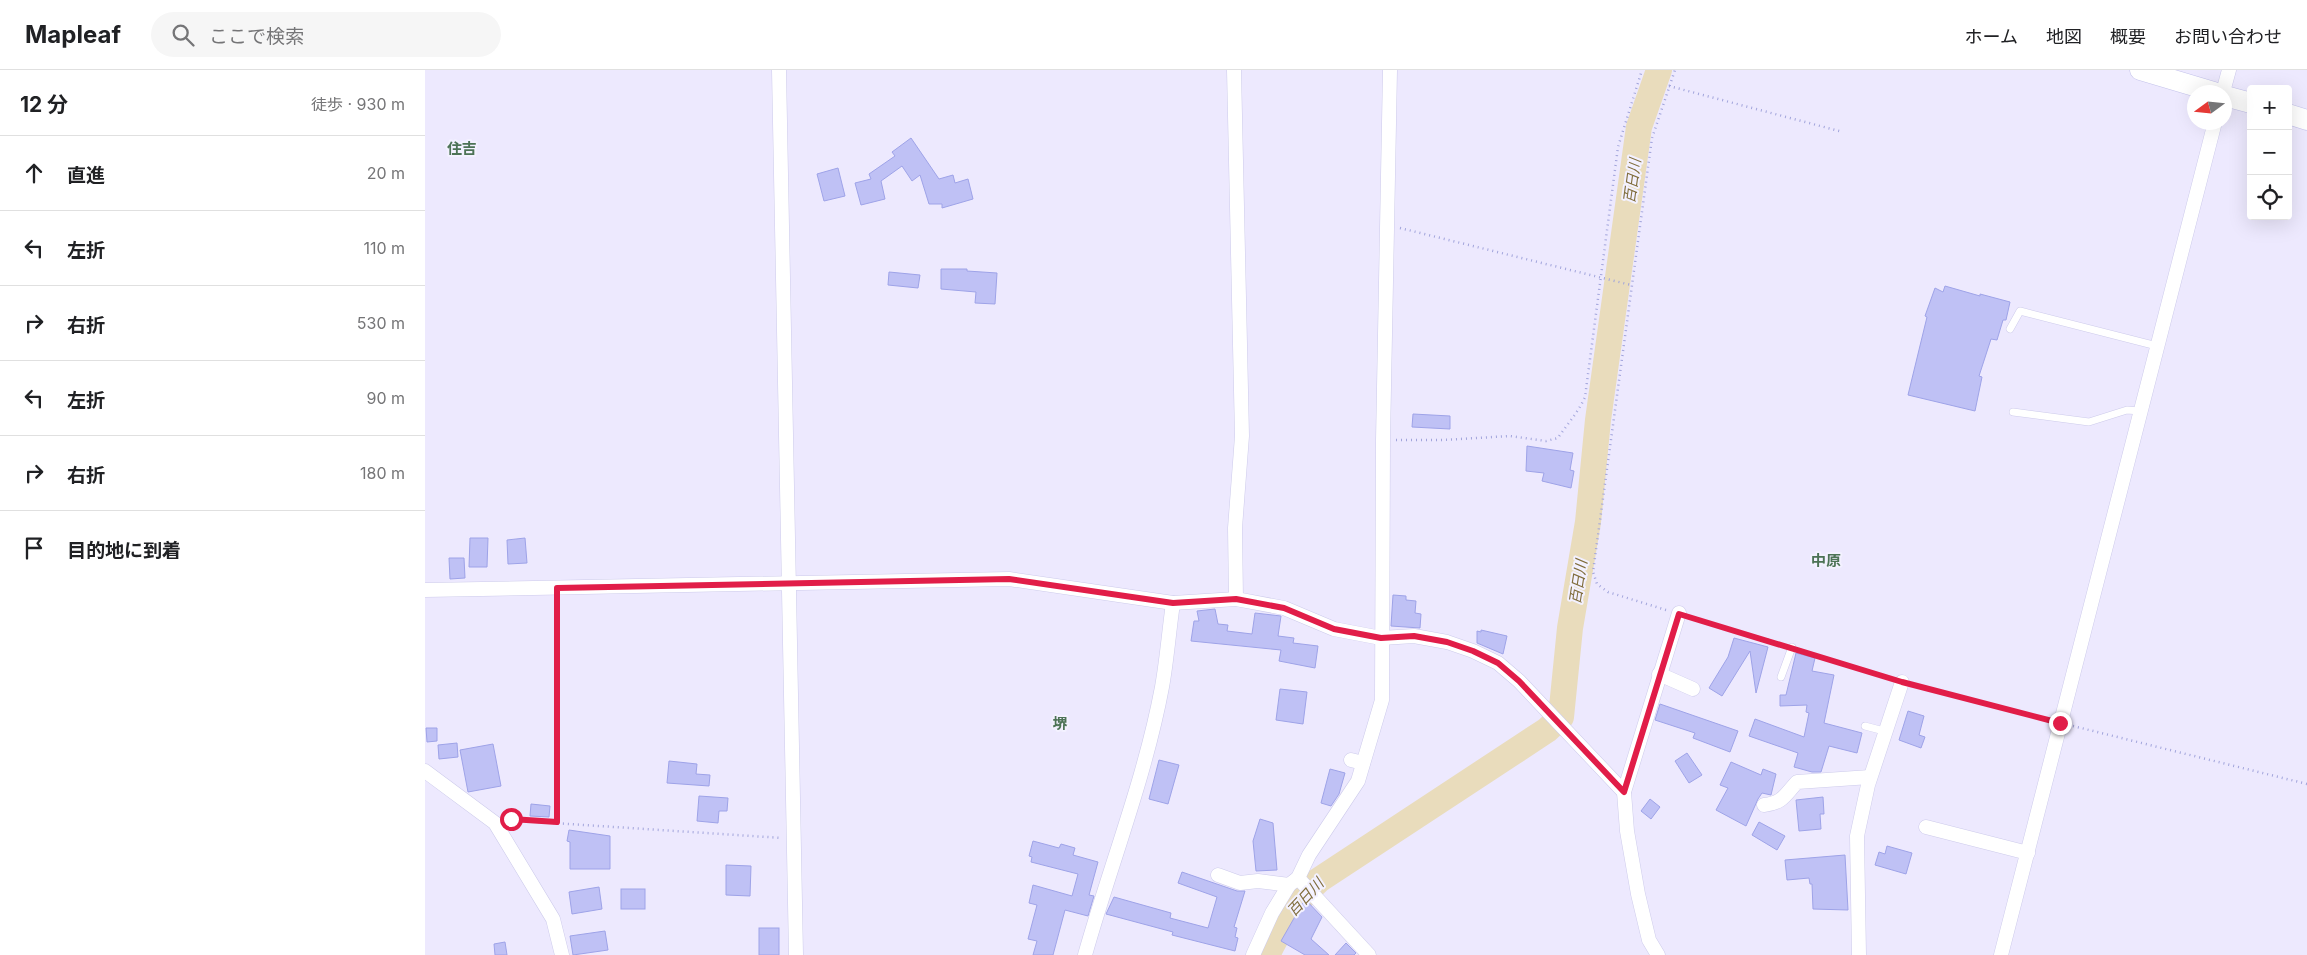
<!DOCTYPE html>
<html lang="ja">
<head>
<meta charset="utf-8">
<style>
  body { margin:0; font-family:Inter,"Noto Sans JP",sans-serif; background:#f6f6f6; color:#202124 }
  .controls { position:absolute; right:15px; top:15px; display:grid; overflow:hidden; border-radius:5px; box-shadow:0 5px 20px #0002 }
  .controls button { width:45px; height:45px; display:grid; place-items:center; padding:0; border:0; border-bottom:1px solid #e0e0e0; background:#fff; color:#202124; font:25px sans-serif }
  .compass { position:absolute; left:1762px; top:15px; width:45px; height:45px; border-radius:50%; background:#fff; box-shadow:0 5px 20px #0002; rotate:255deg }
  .stop { position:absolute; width:15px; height:15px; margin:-11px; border:4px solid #e11d48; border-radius:50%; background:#fff }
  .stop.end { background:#e11d48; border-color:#fff; box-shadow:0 1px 5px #0008 }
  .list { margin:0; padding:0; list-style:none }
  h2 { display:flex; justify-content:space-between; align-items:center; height:65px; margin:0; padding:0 20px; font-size:21px }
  h2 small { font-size:16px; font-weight:400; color:#757577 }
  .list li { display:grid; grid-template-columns:32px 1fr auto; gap:15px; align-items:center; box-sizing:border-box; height:75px; padding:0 20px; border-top:1px solid #e0e0e0 }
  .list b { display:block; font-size:19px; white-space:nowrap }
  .list em { font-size:16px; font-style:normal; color:#757577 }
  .icon { flex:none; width:28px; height:28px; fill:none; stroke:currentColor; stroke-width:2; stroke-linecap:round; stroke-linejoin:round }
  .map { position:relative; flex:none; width:1882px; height:885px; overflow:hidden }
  header { display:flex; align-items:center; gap:30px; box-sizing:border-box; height:70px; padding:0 25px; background:#fff; border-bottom:1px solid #e0e0e0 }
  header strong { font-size:24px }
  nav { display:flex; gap:28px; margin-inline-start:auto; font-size:18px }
  .search { width:350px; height:45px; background:#f6f6f6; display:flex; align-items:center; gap:12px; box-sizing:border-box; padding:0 18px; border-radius:28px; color:#757577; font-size:19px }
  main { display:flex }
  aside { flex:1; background:#fff }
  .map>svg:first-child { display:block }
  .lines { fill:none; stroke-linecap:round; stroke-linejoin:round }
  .river { stroke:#e9dcbc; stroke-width:26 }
  .building { fill:#bfc1f5; stroke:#9ea3e8 }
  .lane-casing { stroke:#cdcbeb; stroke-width:8 }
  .street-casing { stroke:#cdcbeb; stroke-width:15 }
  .secondary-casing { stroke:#c4c3eb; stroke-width:21 }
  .path { stroke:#a1a4db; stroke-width:2.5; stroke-dasharray:1 4; stroke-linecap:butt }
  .lane { stroke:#fff; stroke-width:7 }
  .street { stroke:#fff; stroke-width:14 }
  .secondary { stroke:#fff; stroke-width:20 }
  .route { stroke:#e11d48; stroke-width:6 }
  .labels { text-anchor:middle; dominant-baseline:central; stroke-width:4; stroke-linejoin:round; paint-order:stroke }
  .neighbourhood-label { font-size:15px; font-weight:bold; fill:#4d7356; stroke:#f3f1ff }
  .water-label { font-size:15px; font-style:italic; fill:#806d3c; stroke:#f3f1ff }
</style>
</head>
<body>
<header>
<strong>Mapleaf</strong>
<div class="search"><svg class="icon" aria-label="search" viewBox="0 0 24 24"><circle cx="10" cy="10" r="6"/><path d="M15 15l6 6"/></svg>ここで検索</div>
<nav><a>ホーム</a><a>地図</a><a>概要</a><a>お問い合わせ</a></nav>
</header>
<main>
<aside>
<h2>12 分<small>徒歩 · 930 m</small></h2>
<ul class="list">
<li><svg class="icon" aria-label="ahead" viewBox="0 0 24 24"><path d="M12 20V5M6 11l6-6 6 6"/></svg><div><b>直進</b></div><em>20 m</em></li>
<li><svg class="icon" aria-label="left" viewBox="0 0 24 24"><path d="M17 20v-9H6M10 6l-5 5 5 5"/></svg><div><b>左折</b></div><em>110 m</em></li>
<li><svg class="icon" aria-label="right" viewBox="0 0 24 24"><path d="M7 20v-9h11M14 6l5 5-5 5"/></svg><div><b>右折</b></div><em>530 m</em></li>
<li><svg class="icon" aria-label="left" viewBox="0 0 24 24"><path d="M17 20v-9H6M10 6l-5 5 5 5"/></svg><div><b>左折</b></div><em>90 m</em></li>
<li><svg class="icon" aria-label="right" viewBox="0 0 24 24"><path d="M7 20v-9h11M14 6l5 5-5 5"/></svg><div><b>右折</b></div><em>180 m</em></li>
<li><svg class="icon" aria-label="arrive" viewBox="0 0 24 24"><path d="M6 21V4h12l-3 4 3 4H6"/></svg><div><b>目的地に到着</b></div></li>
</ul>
</aside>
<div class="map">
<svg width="1882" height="885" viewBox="0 0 1882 885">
  <rect width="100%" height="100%" fill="#ede9fe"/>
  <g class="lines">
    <!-- river -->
    <path class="river" d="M842,885C859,852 866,835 894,810L1122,660L1136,647L1145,558L1163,452L1173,350L1214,57L1234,0"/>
  </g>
  <!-- building -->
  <g class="building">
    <path d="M486,68L514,109L528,105L530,113L543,109L548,129L517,138V134H504L495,105L487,111L477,96L456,111L460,129L436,135L430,113L446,109L444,104L470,86L467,82Z"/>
    <path d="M413,98L420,126L399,131L392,104Z"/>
    <path d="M516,199H542V201L572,203L570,234L550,233L551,222L516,219Z"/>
    <path d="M464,202L495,205L493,218L463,215Z"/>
    <path d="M1520,216L1555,226V224L1585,232L1581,250H1578L1572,270L1566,269L1554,306L1557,307L1550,341L1483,325L1502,247L1500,246L1510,218L1518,222Z"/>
    <path d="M988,344L1025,346V359L987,357Z"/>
    <path d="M1102,376L1148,383L1145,400L1149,401L1146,418L1117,411L1119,403L1101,401Z"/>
    <path d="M45,468H63L62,497H44Z"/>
    <path d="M100,468L102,493L83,494L82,470Z"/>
    <path d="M24,488H39L40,508L25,509Z"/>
    <path d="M968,525L981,526V530L991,531L990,543L996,544L995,558L966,556Z"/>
    <path d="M790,539L793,554L803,555L802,561L827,564L830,543L856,546L853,566L869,568L868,573L893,576L890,598L854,591L856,580L766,571L769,551H774L772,541Z"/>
    <path d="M1056,560L1082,566L1078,584L1052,573V561L1056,562Z"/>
    <path d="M1309,568L1343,577L1331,623L1325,581L1297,626L1284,618L1303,587Z"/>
    <path d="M1371,583L1390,588L1387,601L1409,605L1399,653L1437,663L1432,683L1404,676L1396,702H1387L1369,697L1373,683L1324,666L1330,649L1379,667L1384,643L1381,642L1382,635L1355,636V625H1361Z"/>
    <path d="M855,619L882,622L878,654L851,650Z"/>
    <path d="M1235,634L1313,661L1305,682L1268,668L1270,663L1230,650Z"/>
    <path d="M1483,641L1499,646L1494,665L1500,667L1496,678L1474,670Z"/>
    <path d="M1,658H12V671L2,672Z"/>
    <path d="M32,673L33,687L14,689L13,675Z"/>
    <path d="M68,674L76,716L43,722L35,680Z"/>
    <path d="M1262,683L1277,705L1264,713L1250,691Z"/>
    <path d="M734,690L754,695L743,734L724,729Z"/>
    <path d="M244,691L272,694L271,704L285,705L284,716L242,713Z"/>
    <path d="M1306,692L1336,705L1338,699L1351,704L1346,725L1337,723L1333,729L1321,756L1291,740L1303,718L1295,715Z"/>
    <path d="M905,699L920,703L914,724L906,736L896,733Z"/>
    <path d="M274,726L303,728L302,741H294L293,753L272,751Z"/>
    <path d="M1398,727L1399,744H1395L1396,759L1374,761L1371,730Z"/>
    <path d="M1225,729L1235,737L1226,749L1216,741Z"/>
    <path d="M106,734L125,736L124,747L105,746Z"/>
    <path d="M835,749L848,753L852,800L831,801L828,771Z"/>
    <path d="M1334,752L1360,766L1352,780L1327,765Z"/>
    <path d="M144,760L185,766V799H145V772L142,771Z"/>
    <path d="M608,771L634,778L636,774L650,778L648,785L673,792L664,825L669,826L663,846L640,840L628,885H608L612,871L603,869L612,835L604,833L608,815L647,826L653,804L606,792L607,787L604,786Z"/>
    <path d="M1462,776L1487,783L1481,804L1450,795L1454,782L1460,784Z"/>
    <path d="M1420,785L1423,840L1388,839L1387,814H1385L1384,808L1362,810L1360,790Z"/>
    <path d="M301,795L326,796L325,826L301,825Z"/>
    <path d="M757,802L812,821H820L809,857L812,858L810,867L813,868L810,881L747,865L748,862L681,844L689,827L746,843L745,848L783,858L792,827L753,813Z"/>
    <path d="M174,817L177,839L147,844L144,822Z"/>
    <rect x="196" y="819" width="24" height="20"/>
    <path d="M880,829L897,847L886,869L904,885H880L856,871Z"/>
    <rect x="334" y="858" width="20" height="27"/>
    <path d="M180,861L183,880L148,885L145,866Z"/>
    <path d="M80,872L82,885H70L69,874Z"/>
    <path d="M921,873L931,883L929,885H910Z"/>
  </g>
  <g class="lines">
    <defs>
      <g id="lane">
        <path d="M1585,259L1595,241L1732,276"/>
        <path d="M1588,342L1664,352L1702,340L1715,341"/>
        <path d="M1356,607L1367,577"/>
        <path d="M1440,656L1459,661"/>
      </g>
      <g id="street">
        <path d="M354,0L371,885"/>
        <path d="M809,0L817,366L810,458L811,529"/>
        <path d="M1798,22L1804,0"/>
        <path d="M0,520L584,509L748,533L811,529L859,538L909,559L956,568L989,566L1022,572L1048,581L1073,593L1094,611L1199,722"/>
        <path d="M1234,604L1268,619"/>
        <path d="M926,690L938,693"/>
        <path d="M0,701L70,753L128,849L137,885"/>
        <path d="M1339,735C1358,733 1360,725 1372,712L1445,707"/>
        <path d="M1501,757L1603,783"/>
        <path d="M793,805L815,813L833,811L864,815"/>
        <path d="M873,808L944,885"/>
        <path d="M660,885C685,796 720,708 737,617C742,589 744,561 748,533"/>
        <path d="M828,885L847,843L864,815L873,808L884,785L933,711L957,630L958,370L965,0"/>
        <path d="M1233,885L1224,870L1213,824L1202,761L1199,722L1254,543"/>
        <path d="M1434,885L1432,766L1443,715L1477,612"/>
        <path d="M1576,885L1790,52"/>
      </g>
      <g id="secondary">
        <path d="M1715,0L1789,22"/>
        <path d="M1800,26L1826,33"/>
        <path d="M1863,44L1882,50"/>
      </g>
    </defs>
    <!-- lane casing -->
    <use href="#lane" class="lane-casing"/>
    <!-- street casing -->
    <use href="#street" class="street-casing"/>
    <!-- secondary casing -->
    <use href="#secondary" class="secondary-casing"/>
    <!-- path -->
    <g class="path">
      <path d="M1244,16L1418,62"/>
      <path d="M975,158L1206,215"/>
      <path d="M971,370H1018L1085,366L1121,371L1133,368C1142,354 1153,343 1160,327L1193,77L1217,0"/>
      <path d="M132,530L133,752"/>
      <path d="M1241,540L1183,522L1172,514L1168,502L1227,68L1250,0"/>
      <path d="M1266,547L1357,574"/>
      <path d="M1376,580L1464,608"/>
      <path d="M1491,615L1623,650"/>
      <path d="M1648,656L1882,714"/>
      <path d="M83,750L357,768"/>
    </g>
    <!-- lane -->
    <use href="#lane" class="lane"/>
    <!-- street -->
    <use href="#street" class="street"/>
    <!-- secondary -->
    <use href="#secondary" class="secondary"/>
  </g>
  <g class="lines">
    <!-- route -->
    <path class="route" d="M86,749L132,752V518L584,509L748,533L811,529L859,538L909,559L956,568L989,566L1022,572L1048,581L1073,593L1094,611L1199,722L1254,544L1477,612L1635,653"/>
  </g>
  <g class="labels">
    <!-- neighbourhood labels -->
    <g class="neighbourhood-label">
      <text x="37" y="78">住吉</text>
      <text x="1401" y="490">中原</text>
      <text x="635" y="653">堺</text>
    </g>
    <!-- water labels -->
    <g class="water-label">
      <text transform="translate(1207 111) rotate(-82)">百日川</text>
      <text transform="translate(1153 512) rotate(-81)">百日川</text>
      <text transform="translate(880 827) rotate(-47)">百日川</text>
    </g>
  </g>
</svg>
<div class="controls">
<button>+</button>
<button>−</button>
<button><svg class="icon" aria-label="locate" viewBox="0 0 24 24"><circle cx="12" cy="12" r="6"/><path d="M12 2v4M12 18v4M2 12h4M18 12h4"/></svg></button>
</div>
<svg class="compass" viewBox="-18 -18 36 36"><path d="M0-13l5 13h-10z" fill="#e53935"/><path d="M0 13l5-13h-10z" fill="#757577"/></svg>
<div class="stop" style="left:86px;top:749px"></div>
<div class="stop end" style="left:1635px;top:653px"></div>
</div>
</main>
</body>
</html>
